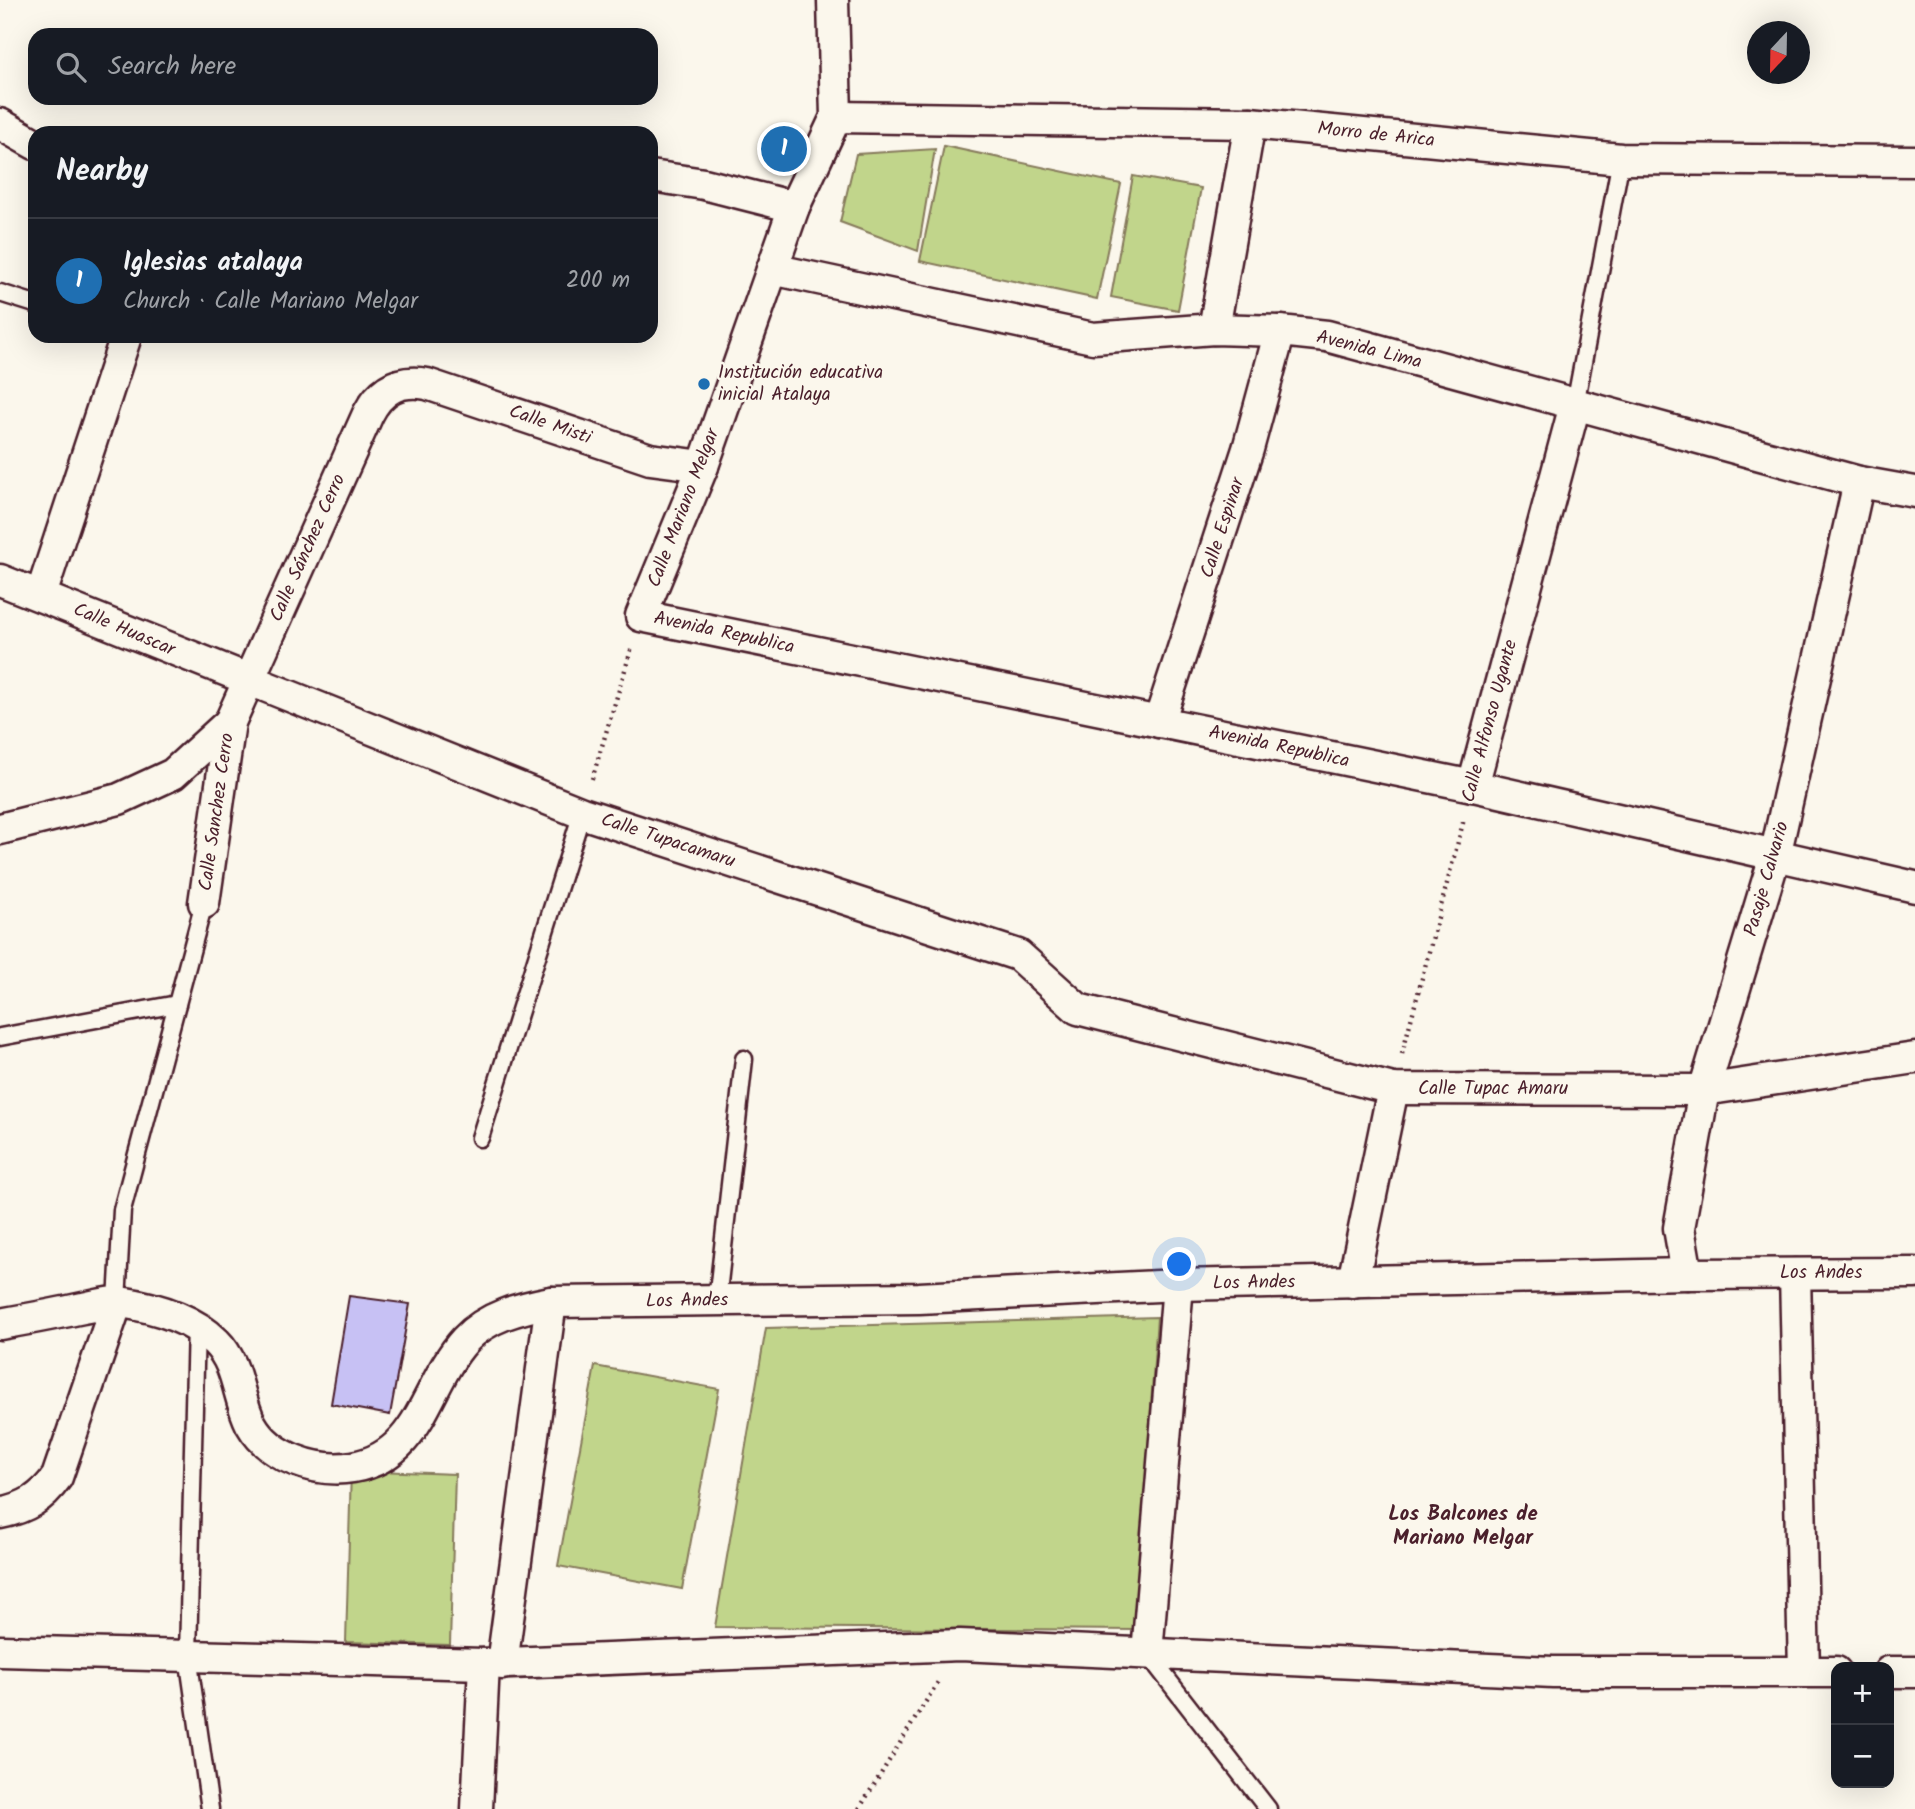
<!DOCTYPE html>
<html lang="en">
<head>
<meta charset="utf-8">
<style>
  body { margin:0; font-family:Kalam,sans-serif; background:#20242c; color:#f1f3f6 }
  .controls { position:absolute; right:21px; bottom:21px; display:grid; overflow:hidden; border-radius:14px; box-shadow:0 7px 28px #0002 }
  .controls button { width:63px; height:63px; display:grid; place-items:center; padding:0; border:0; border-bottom:2px solid #363941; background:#171b24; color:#f1f3f6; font:35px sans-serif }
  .compass { position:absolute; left:1747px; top:21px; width:63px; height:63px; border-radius:50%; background:#171b24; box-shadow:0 7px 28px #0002; rotate:202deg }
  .you { position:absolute; left:1180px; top:1265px; width:24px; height:24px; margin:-18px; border:5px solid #fff; border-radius:50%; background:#1a73e8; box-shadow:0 0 0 10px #1a73e833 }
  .badge { display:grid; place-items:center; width:46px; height:46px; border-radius:50%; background:#1f6fb2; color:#fff; font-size:23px; font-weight:700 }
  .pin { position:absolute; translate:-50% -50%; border:4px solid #fff; box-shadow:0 2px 7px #0006 }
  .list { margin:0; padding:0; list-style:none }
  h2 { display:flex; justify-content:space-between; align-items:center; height:91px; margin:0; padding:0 28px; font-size:30px }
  h2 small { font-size:23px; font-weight:400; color:#9ea1a6 }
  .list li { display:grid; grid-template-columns:46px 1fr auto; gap:21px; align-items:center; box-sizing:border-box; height:126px; padding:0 28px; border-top:2px solid #363941 }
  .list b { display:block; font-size:26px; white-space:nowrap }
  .list p { margin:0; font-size:23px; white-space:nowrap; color:#9ea1a6 }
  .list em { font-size:23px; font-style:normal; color:#9ea1a6 }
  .icon { flex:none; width:38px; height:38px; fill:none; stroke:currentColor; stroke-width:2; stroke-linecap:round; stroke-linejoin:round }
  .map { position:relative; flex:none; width:1915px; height:1809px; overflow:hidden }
  .search { position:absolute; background:#171b24; box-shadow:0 7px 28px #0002; left:28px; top:28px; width:630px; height:77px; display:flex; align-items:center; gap:18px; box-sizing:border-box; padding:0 24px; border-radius:21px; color:#9ea1a6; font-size:26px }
  .panel { position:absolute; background:#171b24; box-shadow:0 7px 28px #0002; left:28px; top:126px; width:630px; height:217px; border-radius:21px }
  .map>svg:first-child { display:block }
  .green { fill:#c1d58b; stroke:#867a5b; stroke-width:2 }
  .building { fill:#c7c1f4; stroke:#4a1f2b; stroke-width:2 }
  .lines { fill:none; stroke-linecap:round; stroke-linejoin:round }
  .service-casing { stroke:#4a1f2b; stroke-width:21 }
  .minor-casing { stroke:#4a1f2b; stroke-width:35 }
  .path { stroke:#4a1f2b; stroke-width:4.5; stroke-dasharray:2 5; stroke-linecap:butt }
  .service { stroke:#fbf7ec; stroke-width:16 }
  .minor { stroke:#fbf7ec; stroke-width:30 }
  .poi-dot { fill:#1f6fb2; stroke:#fbf7ec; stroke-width:2.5 }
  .labels { text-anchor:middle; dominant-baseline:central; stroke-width:5; stroke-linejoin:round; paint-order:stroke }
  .street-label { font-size:19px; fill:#4a1f2b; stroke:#fbf7ec }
  .poi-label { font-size:19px; fill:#4a1f2b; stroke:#fbf7ec; text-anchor:start }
  .neighbourhood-label { font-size:21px; font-weight:bold; fill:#4a1f2b; stroke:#fbf7ec }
</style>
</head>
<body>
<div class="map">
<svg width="1915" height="1809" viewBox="0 0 1915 1809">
  <rect width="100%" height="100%" fill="#fbf7ec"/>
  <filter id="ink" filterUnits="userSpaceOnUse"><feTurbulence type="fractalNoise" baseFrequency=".0143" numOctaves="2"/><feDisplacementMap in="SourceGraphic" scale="14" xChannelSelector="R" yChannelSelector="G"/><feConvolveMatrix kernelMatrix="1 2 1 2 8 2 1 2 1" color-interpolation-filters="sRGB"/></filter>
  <g filter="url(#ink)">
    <!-- green -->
    <g class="green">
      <path d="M944,146L1121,184L1097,299L920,261Z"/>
      <path d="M935,149L918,251L840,222L856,154Z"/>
      <path d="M1133,176L1201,188L1178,310L1111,297Z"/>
      <path d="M1157,1317L1136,1630L715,1627L766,1328Z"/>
      <path d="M595,1366L719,1389L682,1589L558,1566Z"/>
      <path d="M351,1470L455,1474L450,1645L346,1642Z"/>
    </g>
    <!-- building -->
    <path class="building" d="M349,1296L410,1304L390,1415L331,1404Z"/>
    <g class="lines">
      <defs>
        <g id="service">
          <path d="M0,293L35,304"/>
          <path d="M1575,405L1621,159"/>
          <path d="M0,1037L177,1004"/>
          <path d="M480,1138L582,813"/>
          <path d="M717,1301L744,1059"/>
          <path d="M117,1302L122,1210L204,903"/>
          <path d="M196,1324L188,1656L210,1809"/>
          <path d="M1147,1653L1268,1809"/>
        </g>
        <g id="minor">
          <path d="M833,0L836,117L794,207L703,466L641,616L1473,786L1915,887"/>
          <path d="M836,117L1250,123L1621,159L1915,161"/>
          <path d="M0,124L35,144"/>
          <path d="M651,176L704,184L794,207"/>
          <path d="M772,269L1093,338L1214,329L1280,331L1327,336L1859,482L1915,492"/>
          <path d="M1214,329L1250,123"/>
          <path d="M0,580L582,813L1018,955L1078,1009L1393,1089L1704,1090L1915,1058"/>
          <path d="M41,595L126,336"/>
          <path d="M1159,722L1248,449L1280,331"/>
          <path d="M1473,786L1575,405"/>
          <path d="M0,829L119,799L173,774L230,722"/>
          <path d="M204,903L230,722L368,414C381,389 399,379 427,384L650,459L703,466"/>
          <path d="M1687,1274L1679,1228L1704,1090L1775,856L1859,482"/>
          <path d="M1795,1274L1804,1672"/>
          <path d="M1353,1282L1393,1089"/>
          <path d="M0,1324C28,1319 56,1314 83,1308C95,1306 109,1301 120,1302C154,1307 191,1317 216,1342C239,1365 237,1397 251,1424C270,1458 317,1473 353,1467C422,1455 425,1384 465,1340C487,1316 520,1308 551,1302L919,1298L1178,1285L1687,1274L1915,1273"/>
          <path d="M0,1513C26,1508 42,1498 57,1477L117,1302"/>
          <path d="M0,1651L484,1664L960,1645L1553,1672H1836"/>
          <path d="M1147,1653L1178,1285"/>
          <path d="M502,1664L551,1302"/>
          <path d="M1889,1672H1915"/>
          <path d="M477,1809L484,1664"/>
        </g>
      </defs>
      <!-- service casing -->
      <use href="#service" class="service-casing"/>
      <!-- minor casing -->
      <use href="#minor" class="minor-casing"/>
      <!-- path -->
      <g class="path">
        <path d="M592,779L632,647"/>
        <path d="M1402,1054L1464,819"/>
        <path d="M859,1809L938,1682"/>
      </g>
      <!-- service -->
      <use href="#service" class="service"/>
      <!-- minor -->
      <use href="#minor" class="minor"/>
    </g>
  </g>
  <!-- markers -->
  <circle class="poi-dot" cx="704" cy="384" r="7"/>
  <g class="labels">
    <!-- street labels -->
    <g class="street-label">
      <text transform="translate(1376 135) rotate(6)">Morro de Arica</text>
      <text transform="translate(1369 350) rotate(14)">Avenida Lima</text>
      <text transform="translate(550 425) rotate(19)">Calle Misti</text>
      <text transform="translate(684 508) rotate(-69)">Calle Mariano Melgar</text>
      <text transform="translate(1223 528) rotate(-72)">Calle Espinar</text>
      <text transform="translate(308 548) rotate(-66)">Calle Sánchez Cerro</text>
      <text transform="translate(124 630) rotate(23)">Calle Huascar</text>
      <text transform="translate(724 633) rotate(12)">Avenida Republica</text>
      <text transform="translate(1490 721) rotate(-75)">Calle Alfonso Ugante</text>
      <text transform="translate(1279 747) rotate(12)">Avenida Republica</text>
      <text transform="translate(217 812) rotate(-82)">Calle Sanchez Cerro</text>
      <text transform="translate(668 841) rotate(18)">Calle Tupacamaru</text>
      <text transform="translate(1767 879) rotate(-74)">Pasaje Calvario</text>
      <text x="1493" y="1089">Calle Tupac Amaru</text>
      <text x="1821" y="1273">Los Andes</text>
      <text transform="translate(1254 1283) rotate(-1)">Los Andes</text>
      <text transform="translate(687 1301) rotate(-1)">Los Andes</text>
    </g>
    <!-- poi labels -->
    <g class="poi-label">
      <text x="718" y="373">Institución educativa<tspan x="718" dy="22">inicial Atalaya</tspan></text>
    </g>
    <!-- neighbourhood labels -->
    <g class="neighbourhood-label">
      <text x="1463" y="1514">Los Balcones de<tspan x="1463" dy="24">Mariano Melgar</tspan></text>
    </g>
  </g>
</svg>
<div class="controls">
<button>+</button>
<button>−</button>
</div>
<svg class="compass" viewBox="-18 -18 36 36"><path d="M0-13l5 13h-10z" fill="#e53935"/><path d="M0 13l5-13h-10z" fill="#9ea1a6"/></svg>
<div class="you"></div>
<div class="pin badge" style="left:784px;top:149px">1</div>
<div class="search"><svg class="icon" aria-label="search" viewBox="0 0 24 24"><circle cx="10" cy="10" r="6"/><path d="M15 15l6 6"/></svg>Search here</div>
<section class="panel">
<h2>Nearby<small></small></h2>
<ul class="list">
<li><span class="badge">1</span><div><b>Iglesias atalaya</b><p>Church · Calle Mariano Melgar</p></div><em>200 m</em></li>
</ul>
</section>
</div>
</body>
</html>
